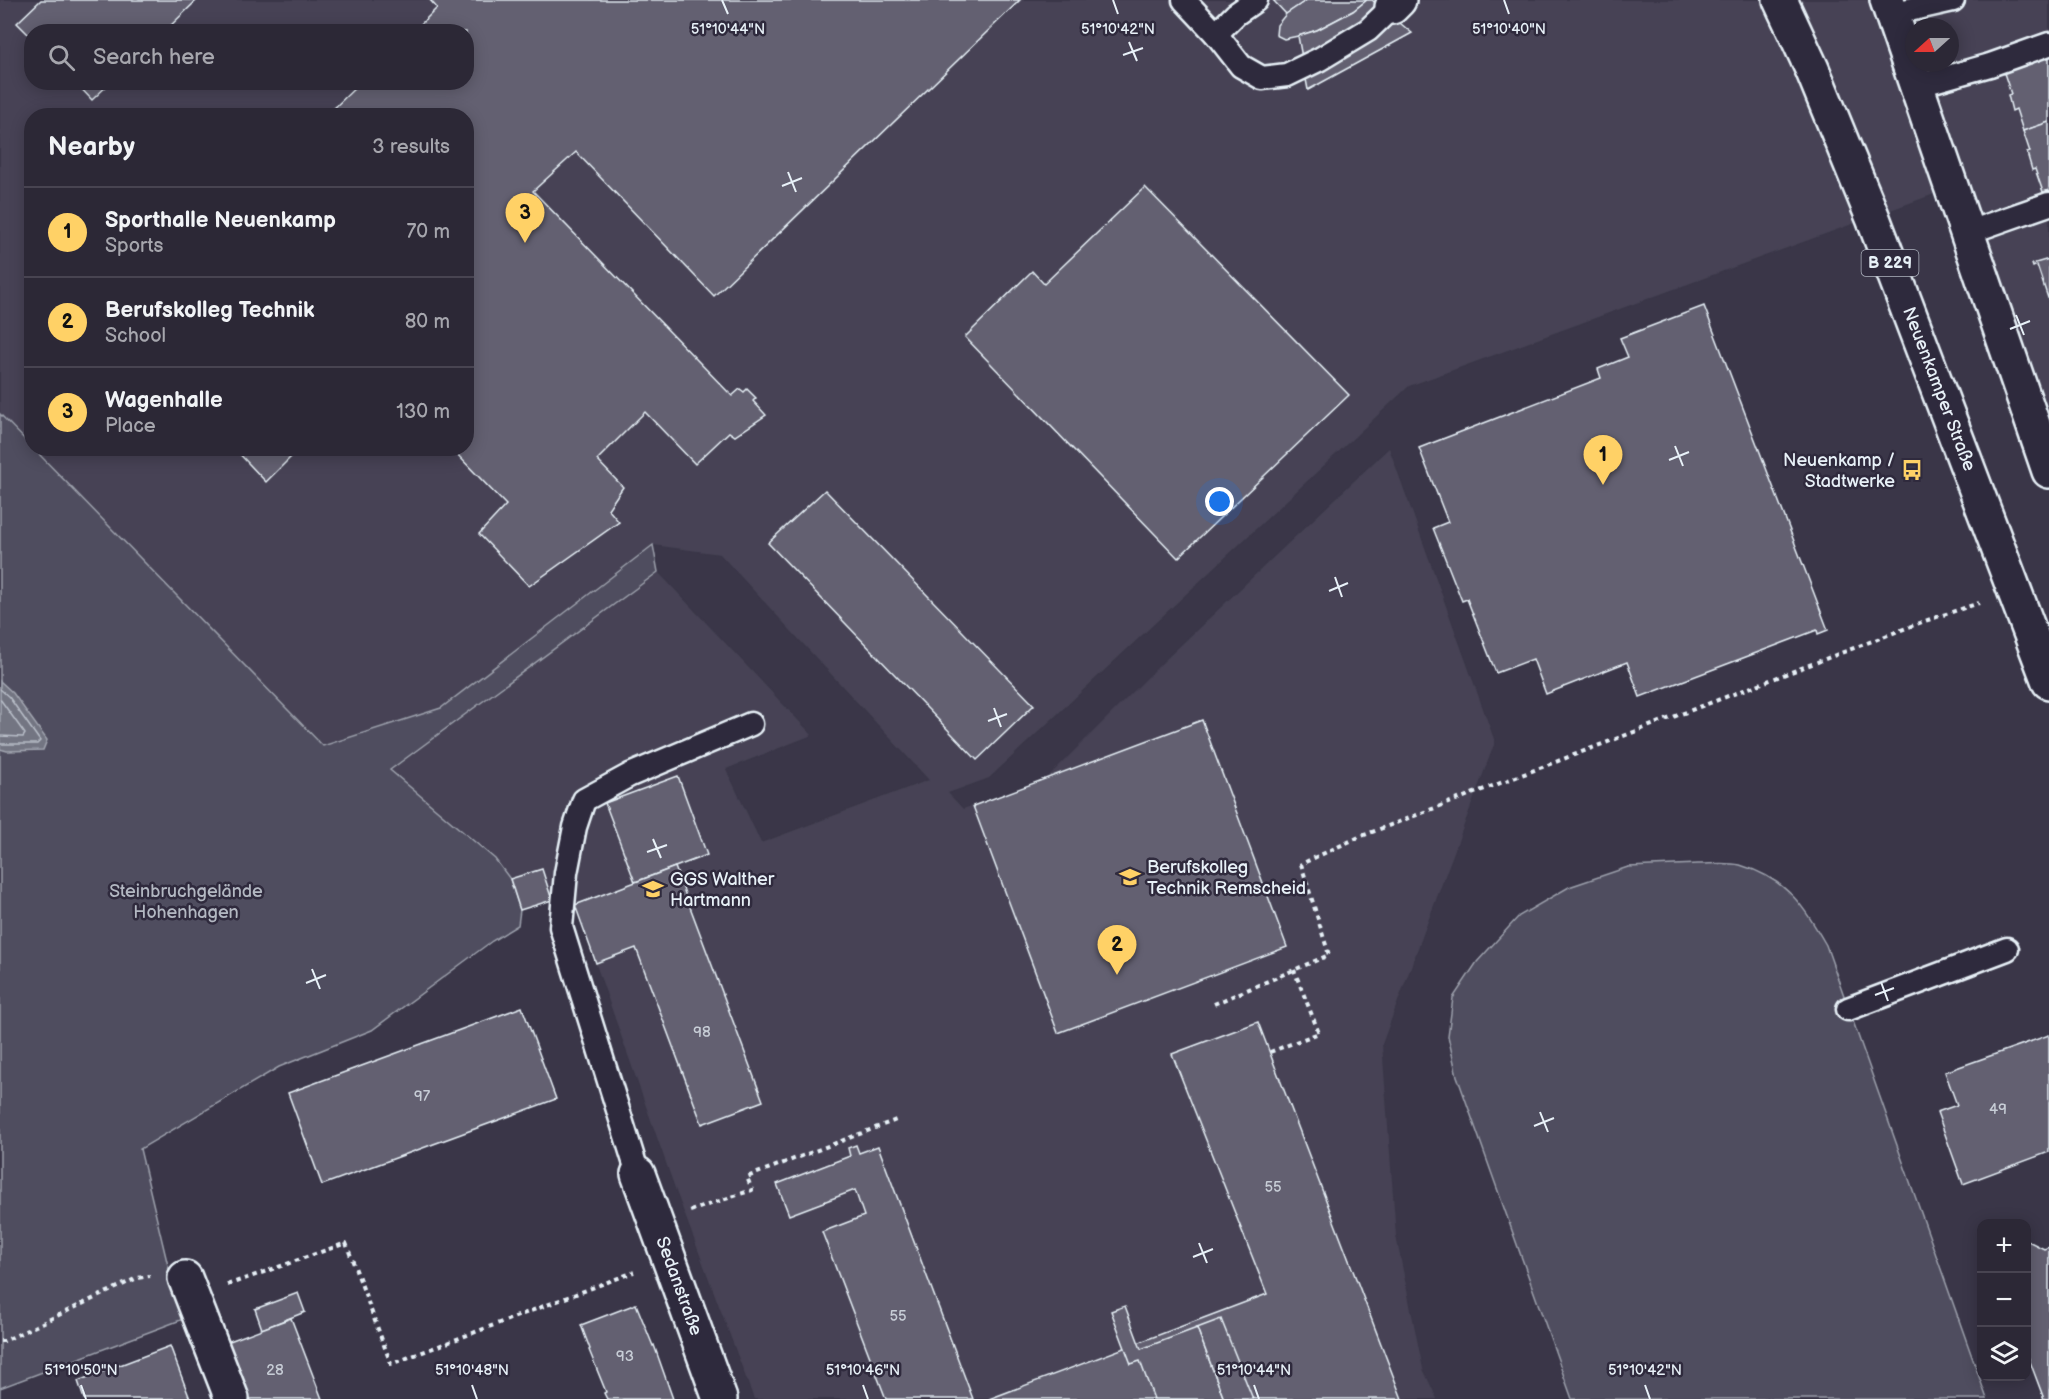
<!DOCTYPE html>
<html lang="en">
<head>
<meta charset="utf-8">
<style>
  body { margin:0; font-family:"Balsamiq Sans",sans-serif; background:#383442; color:#f1f3f6 }
  .controls { position:absolute; right:18px; bottom:18px; display:grid; overflow:hidden; border-radius:12px; box-shadow:0 3px 15px #0003 }
  .controls button { width:54px; height:54px; display:grid; place-items:center; padding:0; border:0; border-bottom:2px solid #484451; background:#2c2836; color:#f1f3f6; font:30px sans-serif }
  .compass { position:absolute; left:1905px; top:18px; width:54px; height:54px; border-radius:50%; background:#2c2836; box-shadow:0 3px 15px #0003; rotate:249deg }
  .you { position:absolute; left:1220px; top:502px; width:21px; height:21px; margin:-15px; border:4px solid #fff; border-radius:50%; background:#1a73e8; box-shadow:0 0 0 9px #1a73e833 }
  .badge { display:grid; place-items:center; width:39px; height:39px; border-radius:50%; background:#ffd166; color:#111; font-size:20px; font-weight:700 }
  .pin { position:absolute; translate:-50% -50px; filter:drop-shadow(0 2px 3px #0008) }
  .pin::after { content:''; position:absolute; top:32px; width:21px; height:18px; background:inherit; clip-path:polygon(0 0,100% 0,50% 100%) }
  .list { margin:0; padding:0; list-style:none }
  h2 { display:flex; justify-content:space-between; align-items:center; height:78px; margin:0; padding:0 24px; font-size:26px }
  h2 small { font-size:20px; font-weight:400; color:#a6a6ad }
  .list li { display:grid; grid-template-columns:39px 1fr auto; gap:18px; align-items:center; box-sizing:border-box; height:90px; padding:0 24px; border-top:2px solid #484451 }
  .list b { display:block; font-size:22px; white-space:nowrap }
  .list p { margin:0; font-size:20px; white-space:nowrap; color:#a6a6ad }
  .list em { font-size:20px; font-style:normal; color:#a6a6ad }
  .icon { flex:none; width:33px; height:33px; fill:none; stroke:currentColor; stroke-width:2; stroke-linecap:round; stroke-linejoin:round }
  .map { position:relative; flex:none; width:2049px; height:1399px; overflow:hidden }
  .search { position:absolute; background:#2c2836; box-shadow:0 3px 15px #0003; left:24px; top:24px; width:450px; height:66px; display:flex; align-items:center; gap:15px; box-sizing:border-box; padding:0 21px; border-radius:24px; color:#a6a6ad; font-size:22px }
  .panel { position:absolute; background:#2c2836; box-shadow:0 3px 15px #0003; left:24px; top:108px; width:450px; height:348px; border-radius:24px }
  .map>svg:first-child { display:block }
  .built { fill:#464354; fill-rule:evenodd }
  .green { fill:#504e5f; stroke:#9ca0ac; stroke-width:1.5 }
  .water { fill:#737482; stroke:#a2a6b1; stroke-width:1.5 }
  .lines { fill:none; stroke-linecap:round; stroke-linejoin:round }
  .shore { stroke:#b9bfc9; stroke-width:1.5 }
  .building { fill:#636171; stroke:#e8f1f8; stroke-width:1.5 }
  .lane-casing { stroke:#e8f1f8; stroke-width:27 }
  .street-casing { stroke:#e8f1f8; stroke-width:38 }
  .primary-casing { stroke:#e8f1f8; stroke-width:38 }
  .path { stroke:#e8f1f8; stroke-width:4; stroke-dasharray:4.5 4.5; stroke-linecap:butt }
  .lane { stroke:#2f2a3d; stroke-width:22 }
  .street { stroke:#2f2a3d; stroke-width:33 }
  .primary { stroke:#2f2a3d; stroke-width:33 }
  .ticks { fill:none; stroke:#e8f1f8; stroke-width:2 }
  .labels { text-anchor:middle; dominant-baseline:central; stroke-width:5; stroke-linejoin:round; paint-order:stroke }
  .number-label { font-size:15px; fill:#c7cdd6 }
  .shield { fill:#2f2a3d; stroke:#b0b5c0; stroke-width:1.5 }
  .shield-label { font-size:16px; font-weight:bold; fill:#e8f1f8 }
  .street-label { font-size:18px; fill:#e8f1f8; stroke:#2f2a3d }
  .poi-label { font-size:18px; fill:#e8f1f8; stroke:#2f2a3d; text-anchor:start }
  .park-label { font-size:18px; fill:#b3b8c2; stroke:#2f2a3d }
  .ticks-label { font-size:15px; text-anchor:middle; fill:#e8f1f8; stroke:#2f2a3d; stroke-width:5; stroke-linejoin:round; paint-order:stroke }
</style>
</head>
<body>
<div class="map">
<svg width="2049" height="1399" viewBox="0 0 2049 1399">
  <rect width="100%" height="100%" fill="#3a3648"/>
  <filter id="ink" filterUnits="userSpaceOnUse"><feTurbulence type="fractalNoise" baseFrequency=".0167" numOctaves="2"/><feDisplacementMap in="SourceGraphic" scale="12" xChannelSelector="R" yChannelSelector="G"/><feConvolveMatrix kernelMatrix="1 2 1 2 8 2 1 2 1" color-interpolation-filters="sRGB"/></filter>
  <g filter="url(#ink)">
    <!-- built -->
    <path class="built" d="M0,0H2049V443L1956,186L1409,386L989,778L948,793L963,809L1046,779L1161,664L1389,448L1495,742L1382,1044L1396,1236L1423,1369L1437,1399H754L676,1191L575,905L552,900L520,910L510,879L495,859L389,770L658,572L812,735L726,769L761,843L929,780L720,554L653,545L441,708L323,746L33,449L466,448V116H32L31,447L0,414ZM1914,27H1950V63H1914ZM32,32H466V82H32Z"/>
    <!-- green -->
    <g class="green">
      <path d="M0,414L323,746L441,708L653,545L658,572L390,770L495,859L510,879L520,910L518,925L492,941L372,1030L279,1067L140,1149L169,1270L186,1318L0,1388V1399Z"/>
      <path d="M1698,864C1711,864 1728,862 1740,865C1787,879 1803,905 1826,945L1987,1399H1572L1457,1076L1448,1036L1453,998L1477,962L1519,916L1569,887L1628,867Z"/>
    </g>
    <!-- water -->
    <path class="water" d="M0,681L13,693L47,740L43,750L7,751L0,749Z"/>
    <g class="lines">
      <!-- shore -->
      <g class="shore">
        <path d="M0,689L9,697L40,741L37,744H0"/>
        <path d="M0,699L25,734L23,737L0,736"/>
      </g>
    </g>
    <!-- building -->
    <g class="building">
      <path d="M41,0H197L164,32H32V38L17,23Z"/>
      <path d="M430,0H1020L714,296L576,152L533,191L732,396L740,389L744,392L747,389L756,398L753,401L766,415L735,436L729,432L695,464L645,412L597,460L623,487L608,509L619,522L529,586L479,534L506,505L451,448H466V116H326L361,82H466V32H413L437,8Z"/>
      <path d="M1273,0H1307L1286,14Z"/>
      <path d="M1307,0H1367L1353,11L1317,30L1298,36L1284,39L1276,35L1277,25L1286,14Z"/>
      <path d="M1367,0H1372L1412,33L1308,90L1298,36L1317,30L1353,11Z"/>
      <path d="M2049,55V122L2023,131L2016,109L2012,111L2008,95L2011,94L2003,70Z"/>
      <path d="M75,82H111L92,100Z"/>
      <path d="M2049,122V190L2043,192L2035,169L2032,170L2027,153L2030,152L2023,131Z"/>
      <path d="M1145,187L1349,395L1178,558L965,337L1032,271L1044,284Z"/>
      <path d="M2049,259V301L2037,265L2033,267L2032,264Z"/>
      <path d="M1704,306L1828,630L1818,634L1817,630L1640,697L1627,662L1546,694L1533,659L1496,673L1467,599L1462,601L1433,528L1448,522L1419,448L1601,378L1598,369L1628,357L1620,338Z"/>
      <path d="M234,448H300L266,482Z"/>
      <path d="M825,490L1034,705L977,760L768,543Z"/>
      <path d="M1202,720L1287,947L1058,1033L973,806Z"/>
      <path d="M678,776L707,855L635,882L605,803Z"/>
      <path d="M675,867L763,1101L702,1124L636,948L596,963L575,905Z"/>
      <path d="M542,869L552,900L520,910L510,879Z"/>
      <path d="M522,1007L556,1099L322,1185L288,1093Z"/>
      <path d="M1258,1022L1402,1399H989L1267,1294L1172,1054Z"/>
      <path d="M2049,1035V1152L1963,1184L1937,1112L1957,1105L1945,1072Z"/>
      <path d="M856,1145L859,1153L878,1146L973,1399H886L822,1232L864,1216L855,1190L789,1215L777,1184L850,1156L848,1148Z"/>
      <path d="M2026,1240L2044,1249L2049,1247V1399H2044L2026,1351Z"/>
      <path d="M298,1293L305,1312L262,1329L255,1309Z"/>
      <path d="M636,1304L653,1346L654,1345L673,1399H607L604,1393L606,1392L589,1350L590,1349L581,1325Z"/>
      <path d="M1125,1306L1141,1349L1197,1328L1224,1399H1154L1140,1361L1131,1364L1111,1311Z"/>
      <path d="M291,1318L322,1399H249L227,1342Z"/>
      <path d="M1221,1319L1253,1399H1224L1197,1328Z"/>
      <path d="M170,1346L190,1399H84L78,1381Z"/>
    </g>
    <g class="lines">
      <defs>
        <g id="lane">
          <path d="M1184,0L1216,34L1241,66L1262,78L1287,75L1320,59L1368,30L1392,7"/>
          <path d="M1891,14L1953,0"/>
          <path d="M1216,34L1236,14L1256,0"/>
          <path d="M1916,86L1990,65L2049,44"/>
          <path d="M1966,233L2049,204"/>
          <path d="M1848,1009L2007,949"/>
          <path d="M638,1174L561,927L566,873L575,827L584,800L630,775L751,724"/>
        </g>
        <g id="street">
          <path d="M1392,7L1399,0"/>
          <path d="M638,1174L720,1399"/>
          <path d="M185,1278L232,1399"/>
        </g>
        <g id="primary">
          <path d="M1780,0L1812,69L1873,218L2049,682"/>
          <path d="M1887,0L2049,471"/>
        </g>
      </defs>
      <!-- lane casing -->
      <use href="#lane" class="lane-casing"/>
      <!-- street casing -->
      <use href="#street" class="street-casing"/>
      <!-- primary casing -->
      <use href="#primary" class="primary-casing"/>
      <!-- path -->
      <g class="path">
        <path d="M1214,1004L1329,955L1301,864L1359,837L1922,622L1979,603"/>
        <path d="M1270,1052L1319,1033L1294,970"/>
        <path d="M690,1211L752,1190L747,1177L896,1120"/>
        <path d="M227,1285L346,1243L391,1364L634,1272"/>
        <path d="M0,1341H4L137,1278L150,1276"/>
      </g>
      <!-- lane -->
      <use href="#lane" class="lane"/>
      <!-- street -->
      <use href="#street" class="street"/>
      <!-- primary -->
      <use href="#primary" class="primary"/>
    </g>
  </g>
  <!-- ticks -->
  <path class="ticks" d="M722,0L728,14M1113,0L1118,14M1504,0L1509,14M1129,42L1137,61M1123,55L1143,48M788,172L796,192M782,186L802,178M2016,315L2024,335M2010,329L2030,321M1675,446L1683,466M1669,460L1689,452M1335,577L1342,597M1329,591L1348,583M994,708L1001,727M988,721L1007,714M653,839L661,858M647,852L667,845M312,969L320,989M1881,982L1888,1001M306,983L326,975M1875,995L1894,988M1540,1112L1548,1132M1534,1126L1554,1118M1199,1243L1207,1263M1193,1257L1213,1249M81,1385L86,1399M472,1385L477,1399M863,1385L868,1399M1254,1385L1259,1399M1645,1385L1650,1399"/>
  <!-- icons -->
  <defs>
    <symbol id="bus-bare" viewBox="-9 -9 18 18"><path d="M-5-6H5V4H4V6H2V4H-2V6H-4V4H-5ZM-3.5-4V0h7V-4ZM-3.5 1.2v1.5H-2V1.2ZM2 1.2v1.5H3.5V1.2Z" fill="#ffd166" stroke="#2f2a3d" stroke-width="2.5" paint-order="stroke"/></symbol>
    <symbol id="university-bare" viewBox="-9 -9 18 18"><path d="M0-5L7-2L0 1L-7-2ZM-4 1L0 2.5L4 1V4Q0 6-4 4Z" fill="#ffd166" stroke="#2f2a3d" stroke-width="2.5" paint-order="stroke"/></symbol>
    <symbol id="school-bare" viewBox="-9 -9 18 18"><path d="M0-5L7-2L0 1L-7-2ZM-4 1L0 2.5L4 1V4Q0 6-4 4Z" fill="#ffd166" stroke="#2f2a3d" stroke-width="2.5" paint-order="stroke"/></symbol>
  </defs>
  <g fill-rule="evenodd">
    <use href="#bus-bare" x="1897" y="455" width="30" height="30"/>
    <use href="#university-bare" x="1115" y="862" width="30" height="30"/>
    <use href="#school-bare" x="638" y="874" width="30" height="30"/>
  </g>
  <g class="labels">
    <!-- number labels -->
    <g class="number-label">
      <text x="702" y="1032">98</text>
      <text x="422" y="1096">97</text>
      <text x="1998" y="1109">49</text>
      <text x="1273" y="1187">55</text>
      <text x="898" y="1316">55</text>
      <text x="625" y="1356">93</text>
      <text x="275" y="1370">28</text>
    </g>
    <!-- shield labels -->
    <rect class="shield" x="1861.5" y="250" width="57" height="26" rx="4.5"/>
    <g class="shield-label">
      <text x="1890" y="263">B 229</text>
    </g>
    <!-- street labels -->
    <g class="street-label">
      <text transform="translate(1939 389) rotate(69)">Neuenkamper Straße</text>
      <text transform="translate(679 1286) rotate(70)">Sedanstraße</text>
    </g>
    <!-- poi labels -->
    <g class="poi-label">
      <text x="1895" y="460" text-anchor="end">Neuenkamp /<tspan x="1895" dy="21">Stadtwerke</tspan></text>
      <text x="1147" y="867">Berufskolleg<tspan x="1147" dy="21">Technik Remscheid</tspan></text>
      <text x="670" y="879">GGS Walther<tspan x="670" dy="21">Hartmann</tspan></text>
    </g>
    <!-- park labels -->
    <g class="park-label">
      <text x="186" y="891">Steinbruchgelände<tspan x="186" dy="21">Hohenhagen</tspan></text>
    </g>
  </g>
  <g class="ticks-label">
    <text x="728" y="34">51°10'44"N</text>
    <text x="1118" y="34">51°10'42"N</text>
    <text x="1509" y="34">51°10'40"N</text>
    <text x="81" y="1375">51°10'50"N</text>
    <text x="472" y="1375">51°10'48"N</text>
    <text x="863" y="1375">51°10'46"N</text>
    <text x="1254" y="1375">51°10'44"N</text>
    <text x="1645" y="1375">51°10'42"N</text>
  </g>
</svg>
<div class="controls">
<button>+</button>
<button>−</button>
<button><svg class="icon" aria-label="layers" viewBox="0 0 24 24"><path d="M12 4l9 5-9 5-9-5zM3 14l9 5 9-5"/></svg></button>
</div>
<svg class="compass" viewBox="-18 -18 36 36"><path d="M0-13l5 13h-10z" fill="#e53935"/><path d="M0 13l5-13h-10z" fill="#a6a6ad"/></svg>
<div class="you"></div>
<div class="pin badge" style="left:1603px;top:485px">1</div>
<div class="pin badge" style="left:1117px;top:975px">2</div>
<div class="pin badge" style="left:525px;top:243px">3</div>
<div class="search"><svg class="icon" aria-label="search" viewBox="0 0 24 24"><circle cx="10" cy="10" r="6"/><path d="M15 15l6 6"/></svg>Search here</div>
<section class="panel">
<h2>Nearby<small>3 results</small></h2>
<ul class="list">
<li><span class="badge">1</span><div><b>Sporthalle Neuenkamp</b><p>Sports</p></div><em>70 m</em></li>
<li><span class="badge">2</span><div><b>Berufskolleg Technik</b><p>School</p></div><em>80 m</em></li>
<li><span class="badge">3</span><div><b>Wagenhalle</b><p>Place</p></div><em>130 m</em></li>
</ul>
</section>
</div>
</body>
</html>
